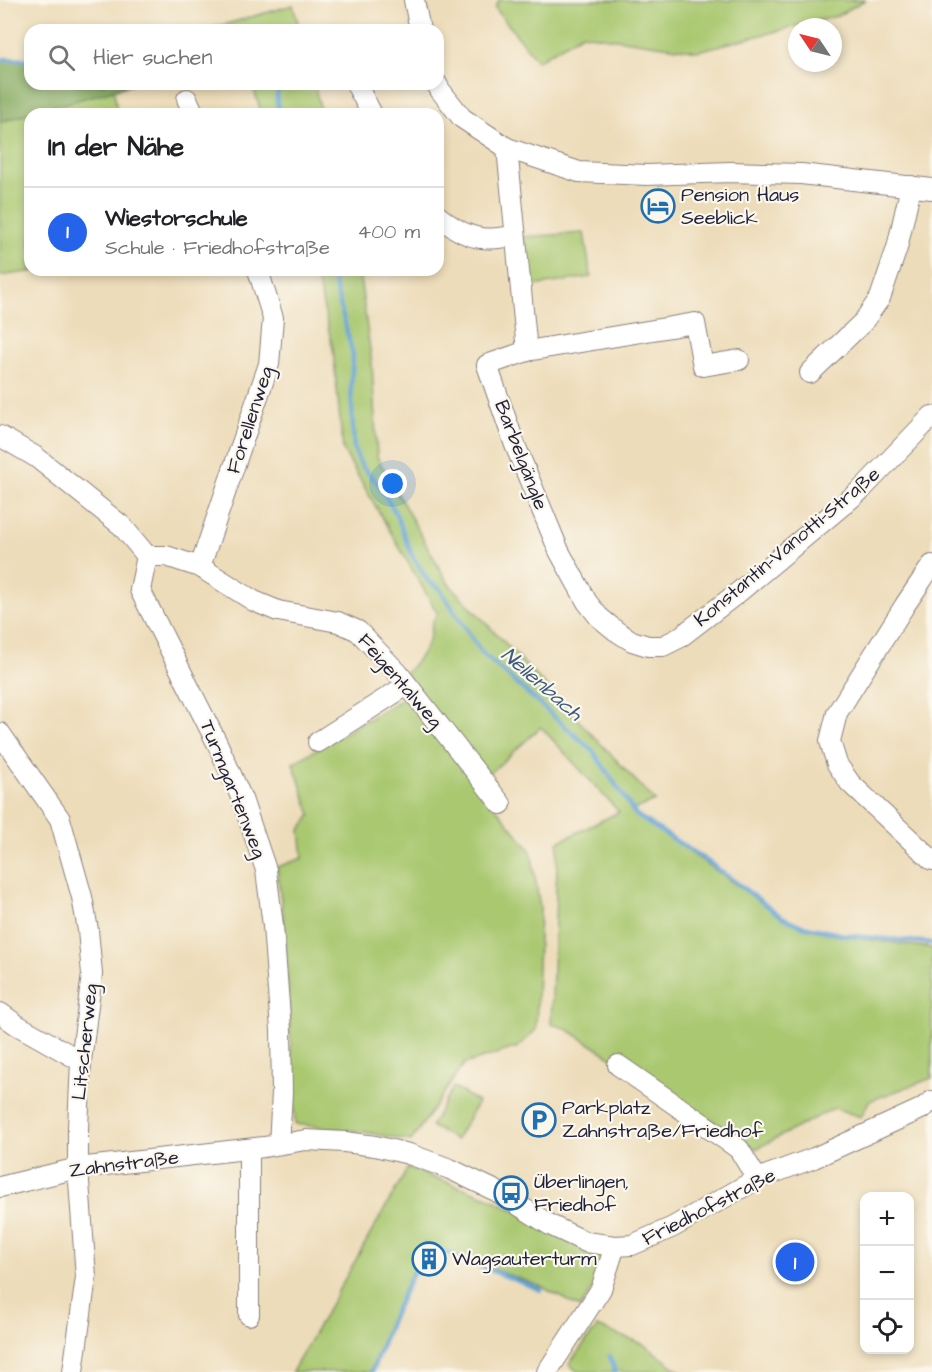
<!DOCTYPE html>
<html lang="de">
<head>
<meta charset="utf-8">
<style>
  body { margin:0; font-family:"Architects Daughter",sans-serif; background:#f2f2f2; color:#202124 }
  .controls { position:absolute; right:18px; bottom:18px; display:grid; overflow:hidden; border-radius:12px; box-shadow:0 3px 9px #0003 }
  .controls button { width:54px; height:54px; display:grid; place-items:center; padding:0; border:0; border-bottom:2px solid #e0e0e0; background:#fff; color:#202124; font:30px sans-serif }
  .compass { position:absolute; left:788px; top:18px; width:54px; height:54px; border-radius:50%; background:#fff; box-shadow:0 3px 9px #0003; rotate:305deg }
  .you { position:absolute; left:393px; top:484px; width:21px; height:21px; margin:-15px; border:4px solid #fff; border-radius:50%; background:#1a73e8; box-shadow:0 0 0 9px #1a73e833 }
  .badge { display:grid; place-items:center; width:39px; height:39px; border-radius:50%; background:#2563eb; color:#fff; font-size:20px; font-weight:700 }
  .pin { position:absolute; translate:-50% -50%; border:3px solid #fff; box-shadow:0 2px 6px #0006 }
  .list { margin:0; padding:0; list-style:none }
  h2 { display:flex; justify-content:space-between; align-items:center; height:78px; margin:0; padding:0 24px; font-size:26px }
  h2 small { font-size:20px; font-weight:400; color:#757577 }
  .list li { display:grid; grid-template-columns:39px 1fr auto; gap:18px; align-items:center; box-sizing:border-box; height:90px; padding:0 24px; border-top:2px solid #e0e0e0 }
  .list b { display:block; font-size:22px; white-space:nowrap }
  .list p { margin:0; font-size:20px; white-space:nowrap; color:#757577 }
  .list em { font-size:20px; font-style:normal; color:#757577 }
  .icon { flex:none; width:33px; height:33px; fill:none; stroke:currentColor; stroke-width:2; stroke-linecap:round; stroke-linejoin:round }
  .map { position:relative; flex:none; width:932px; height:1372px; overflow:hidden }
  .search { position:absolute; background:#fff; box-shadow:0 3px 9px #0003; left:24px; top:24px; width:420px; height:66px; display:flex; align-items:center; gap:15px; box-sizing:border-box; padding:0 21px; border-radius:18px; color:#757577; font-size:22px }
  .panel { position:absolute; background:#fff; box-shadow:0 3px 9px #0003; left:24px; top:108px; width:420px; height:168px; border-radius:18px }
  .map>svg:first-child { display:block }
  .green { fill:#a9c870; stroke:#667556; stroke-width:1.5 }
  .forest { fill:#86ac62; stroke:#54674e; stroke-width:1.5 }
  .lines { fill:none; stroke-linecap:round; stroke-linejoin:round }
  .stream { stroke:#60a1d3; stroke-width:4.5 }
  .minor-casing { stroke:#887f7a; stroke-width:22 }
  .minor { stroke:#fff; stroke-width:20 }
  .labels { text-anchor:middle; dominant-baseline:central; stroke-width:4.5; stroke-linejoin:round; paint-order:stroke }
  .poi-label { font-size:20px; fill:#22223b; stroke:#fbf7ec; text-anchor:start }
  .street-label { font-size:20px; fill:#22223b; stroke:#fbf7ec }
  .water-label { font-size:21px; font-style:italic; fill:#3e5b7f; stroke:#fbf7ec }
</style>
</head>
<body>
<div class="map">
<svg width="932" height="1372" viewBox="0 0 932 1372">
  <rect width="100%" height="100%" fill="#fbf7ec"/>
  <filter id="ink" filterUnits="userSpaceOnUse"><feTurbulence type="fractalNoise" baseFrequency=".0167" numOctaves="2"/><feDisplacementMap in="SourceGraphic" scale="12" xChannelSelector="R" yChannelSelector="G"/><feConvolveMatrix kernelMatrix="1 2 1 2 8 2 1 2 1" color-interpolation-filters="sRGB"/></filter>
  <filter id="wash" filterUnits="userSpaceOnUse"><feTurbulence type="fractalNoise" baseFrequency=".008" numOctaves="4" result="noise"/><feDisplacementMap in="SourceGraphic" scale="24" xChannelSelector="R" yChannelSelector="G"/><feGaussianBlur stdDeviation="1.35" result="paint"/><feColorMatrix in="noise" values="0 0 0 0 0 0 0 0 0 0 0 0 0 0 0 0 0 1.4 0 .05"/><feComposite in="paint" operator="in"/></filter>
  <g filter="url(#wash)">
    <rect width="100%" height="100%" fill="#eddcb9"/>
    <!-- green -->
    <g class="green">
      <path d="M499,0H865L837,16L698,51L582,34L537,61L495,8Z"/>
      <path d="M293,5L300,30H205Z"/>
      <path d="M252,84H314L322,114H262Z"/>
      <path d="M114,89L117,114H30V270H43L0,276V122Z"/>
      <path d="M584,233L591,277L528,287L521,237Z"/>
      <path d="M315,270H359L372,364L377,457L448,583L655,801L631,811L782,917L802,926L834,935L932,948V1078L869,1101L861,1117L834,1108L756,1149L565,1028L551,1024L558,842L619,812L541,727L488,775L404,675C416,662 422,656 429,640C433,629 429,622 438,614L343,450L333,349Z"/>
      <path d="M406,697L531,851L540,908L536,1030L518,1047L464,1064L411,1141L364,1132L295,1124L285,934L277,867L303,858L300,830L311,815L293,763Z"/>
      <path d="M453,1087L478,1102L456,1140L431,1126Z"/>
      <path d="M408,1168L488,1197L603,1255L596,1284L580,1308L544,1288L425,1243L390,1319L370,1372H292Z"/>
      <path d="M597,1327L643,1344L681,1372H578L569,1364Z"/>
    </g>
    <!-- forest -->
    <path class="forest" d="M5,59L30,60V84H134L0,122V61Z"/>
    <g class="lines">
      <!-- stream -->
      <g class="stream">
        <path d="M257,30H258"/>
        <path d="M0,61L5,59L30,60"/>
        <path d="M280,114C276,102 275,96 281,84"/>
        <path d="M331,270L353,355L351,385L354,449L361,465L379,485L396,514L412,555L428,581L439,588L482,653L593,751L636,815L710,863L782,917L802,926L844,935L932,943"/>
        <path d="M610,1356L615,1372"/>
        <path d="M372,1372L391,1320L426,1245L541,1290"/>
      </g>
    </g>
  </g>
  <g filter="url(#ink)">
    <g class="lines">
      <defs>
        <g id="minor">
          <path d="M414,0L420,30"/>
          <path d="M356,84L372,114"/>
          <path d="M437,84L440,90L462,118L507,148L579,172L647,175L730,172L801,174L932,189"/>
          <path d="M187,99L194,114"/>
          <path d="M507,148L527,351"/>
          <path d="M438,216C450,226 464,236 481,238C491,240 504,237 515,236"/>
          <path d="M739,360L703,366L695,323L527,351L487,365L515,445L559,551L587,602L599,617L616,631L632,641L648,646H663L679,638L740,591L862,489L932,416"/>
          <path d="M810,373L863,322L880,298L897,248L911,186"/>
          <path d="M0,436L36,457L122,526L147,556H166L200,567L254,601L278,611L338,622L358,631L398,673L501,804"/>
          <path d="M147,556L140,590L218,745L242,799L266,870L273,926L281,1030L282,1093L279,1144"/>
          <path d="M932,565L905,605L837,713L830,741L837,764L850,783L932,860"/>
          <path d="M200,567L269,364L273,318L258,270"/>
          <path d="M0,733L60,819L82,897L88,930L92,974L81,1061L78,1128V1168L86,1277L73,1372"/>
          <path d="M318,742L407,685"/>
          <path d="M0,1013L17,1025L81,1061"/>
          <path d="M618,1065L739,1149L757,1179"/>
          <path d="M0,1187L78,1168L264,1147L306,1140L345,1142L375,1146L409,1154L450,1169L496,1191L550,1225L586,1242L615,1246L632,1245L673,1227L757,1179L814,1158L921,1109L932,1101"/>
          <path d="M249,1315V1149"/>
          <path d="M547,1372L601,1289L615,1246"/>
        </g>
      </defs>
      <!-- minor casing -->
      <use href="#minor" class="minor-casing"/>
      <!-- minor -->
      <use href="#minor" class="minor"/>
    </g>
  </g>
  <!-- icons -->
  <defs>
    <symbol id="hotel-ring" viewBox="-11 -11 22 22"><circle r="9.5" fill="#fbf7ec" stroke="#1f6fb2" stroke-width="1.5"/><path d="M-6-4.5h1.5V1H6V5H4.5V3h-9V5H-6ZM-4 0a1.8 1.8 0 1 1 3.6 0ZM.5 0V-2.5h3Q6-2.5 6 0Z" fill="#1f6fb2"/></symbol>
    <symbol id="parking-ring" viewBox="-11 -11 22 22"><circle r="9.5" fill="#fbf7ec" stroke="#1f6fb2" stroke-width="1.5"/><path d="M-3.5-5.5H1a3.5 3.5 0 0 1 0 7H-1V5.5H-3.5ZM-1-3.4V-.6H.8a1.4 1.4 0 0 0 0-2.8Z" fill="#1f6fb2"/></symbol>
    <symbol id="bus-ring" viewBox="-11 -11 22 22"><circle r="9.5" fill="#fbf7ec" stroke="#1f6fb2" stroke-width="1.5"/><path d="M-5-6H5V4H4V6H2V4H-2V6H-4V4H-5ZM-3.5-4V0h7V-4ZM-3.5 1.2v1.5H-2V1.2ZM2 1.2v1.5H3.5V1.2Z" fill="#1f6fb2"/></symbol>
    <symbol id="building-ring" viewBox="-11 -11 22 22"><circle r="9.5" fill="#fbf7ec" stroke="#1f6fb2" stroke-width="1.5"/><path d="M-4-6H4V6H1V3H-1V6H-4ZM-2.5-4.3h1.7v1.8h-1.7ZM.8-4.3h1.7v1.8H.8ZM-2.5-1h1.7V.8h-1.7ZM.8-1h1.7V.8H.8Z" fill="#1f6fb2"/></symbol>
  </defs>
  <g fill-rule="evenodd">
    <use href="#hotel-ring" x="639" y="187" width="38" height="38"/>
    <use href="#parking-ring" x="520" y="1101" width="38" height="38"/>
    <use href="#bus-ring" x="492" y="1174" width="38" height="38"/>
    <use href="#building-ring" x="410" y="1240" width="38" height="38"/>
  </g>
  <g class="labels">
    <!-- poi labels -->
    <g class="poi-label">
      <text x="681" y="195">Pension Haus<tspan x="681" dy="23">Seeblick</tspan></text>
      <text x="562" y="1108">Parkplatz<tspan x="562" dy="23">Zahnstraße/Friedhof</tspan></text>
      <text x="534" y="1182">Überlingen,<tspan x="534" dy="23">Friedhof</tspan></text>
      <text x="452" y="1259">Wagsauterturm</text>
    </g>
    <!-- street labels -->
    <g class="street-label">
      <text transform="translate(250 420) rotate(-72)">Forellenweg</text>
      <text transform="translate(521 455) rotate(69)">Barbelgängle</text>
      <text transform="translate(787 547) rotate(-40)">Konstantin-Vanotti-Straße</text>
      <text transform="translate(400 681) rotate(49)">Feigentalweg</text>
      <text transform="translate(233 789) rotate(68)">Turmgartenweg</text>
      <text transform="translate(85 1042) rotate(-84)">Litscherweg</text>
      <text transform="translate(124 1164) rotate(-7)">Zahnstraße</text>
      <text transform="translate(709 1207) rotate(-27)">Friedhofstraße</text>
    </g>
    <!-- water labels -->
    <g class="water-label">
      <text transform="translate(542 684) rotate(41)">Nellenbach</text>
    </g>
  </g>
</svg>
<div class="controls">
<button>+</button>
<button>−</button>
<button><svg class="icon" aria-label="locate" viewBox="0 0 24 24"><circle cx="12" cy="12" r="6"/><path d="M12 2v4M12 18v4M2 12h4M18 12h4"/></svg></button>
</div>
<svg class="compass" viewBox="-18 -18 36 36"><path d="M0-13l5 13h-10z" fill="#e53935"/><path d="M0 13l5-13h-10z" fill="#757577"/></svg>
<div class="you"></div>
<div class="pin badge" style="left:795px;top:1262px">1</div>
<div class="search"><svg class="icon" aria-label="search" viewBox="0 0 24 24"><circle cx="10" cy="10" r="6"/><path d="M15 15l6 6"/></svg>Hier suchen</div>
<section class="panel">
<h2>In der Nähe<small></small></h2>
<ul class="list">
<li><span class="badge">1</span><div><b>Wiestorschule</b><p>Schule · Friedhofstraße</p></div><em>400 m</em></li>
</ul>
</section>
</div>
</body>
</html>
